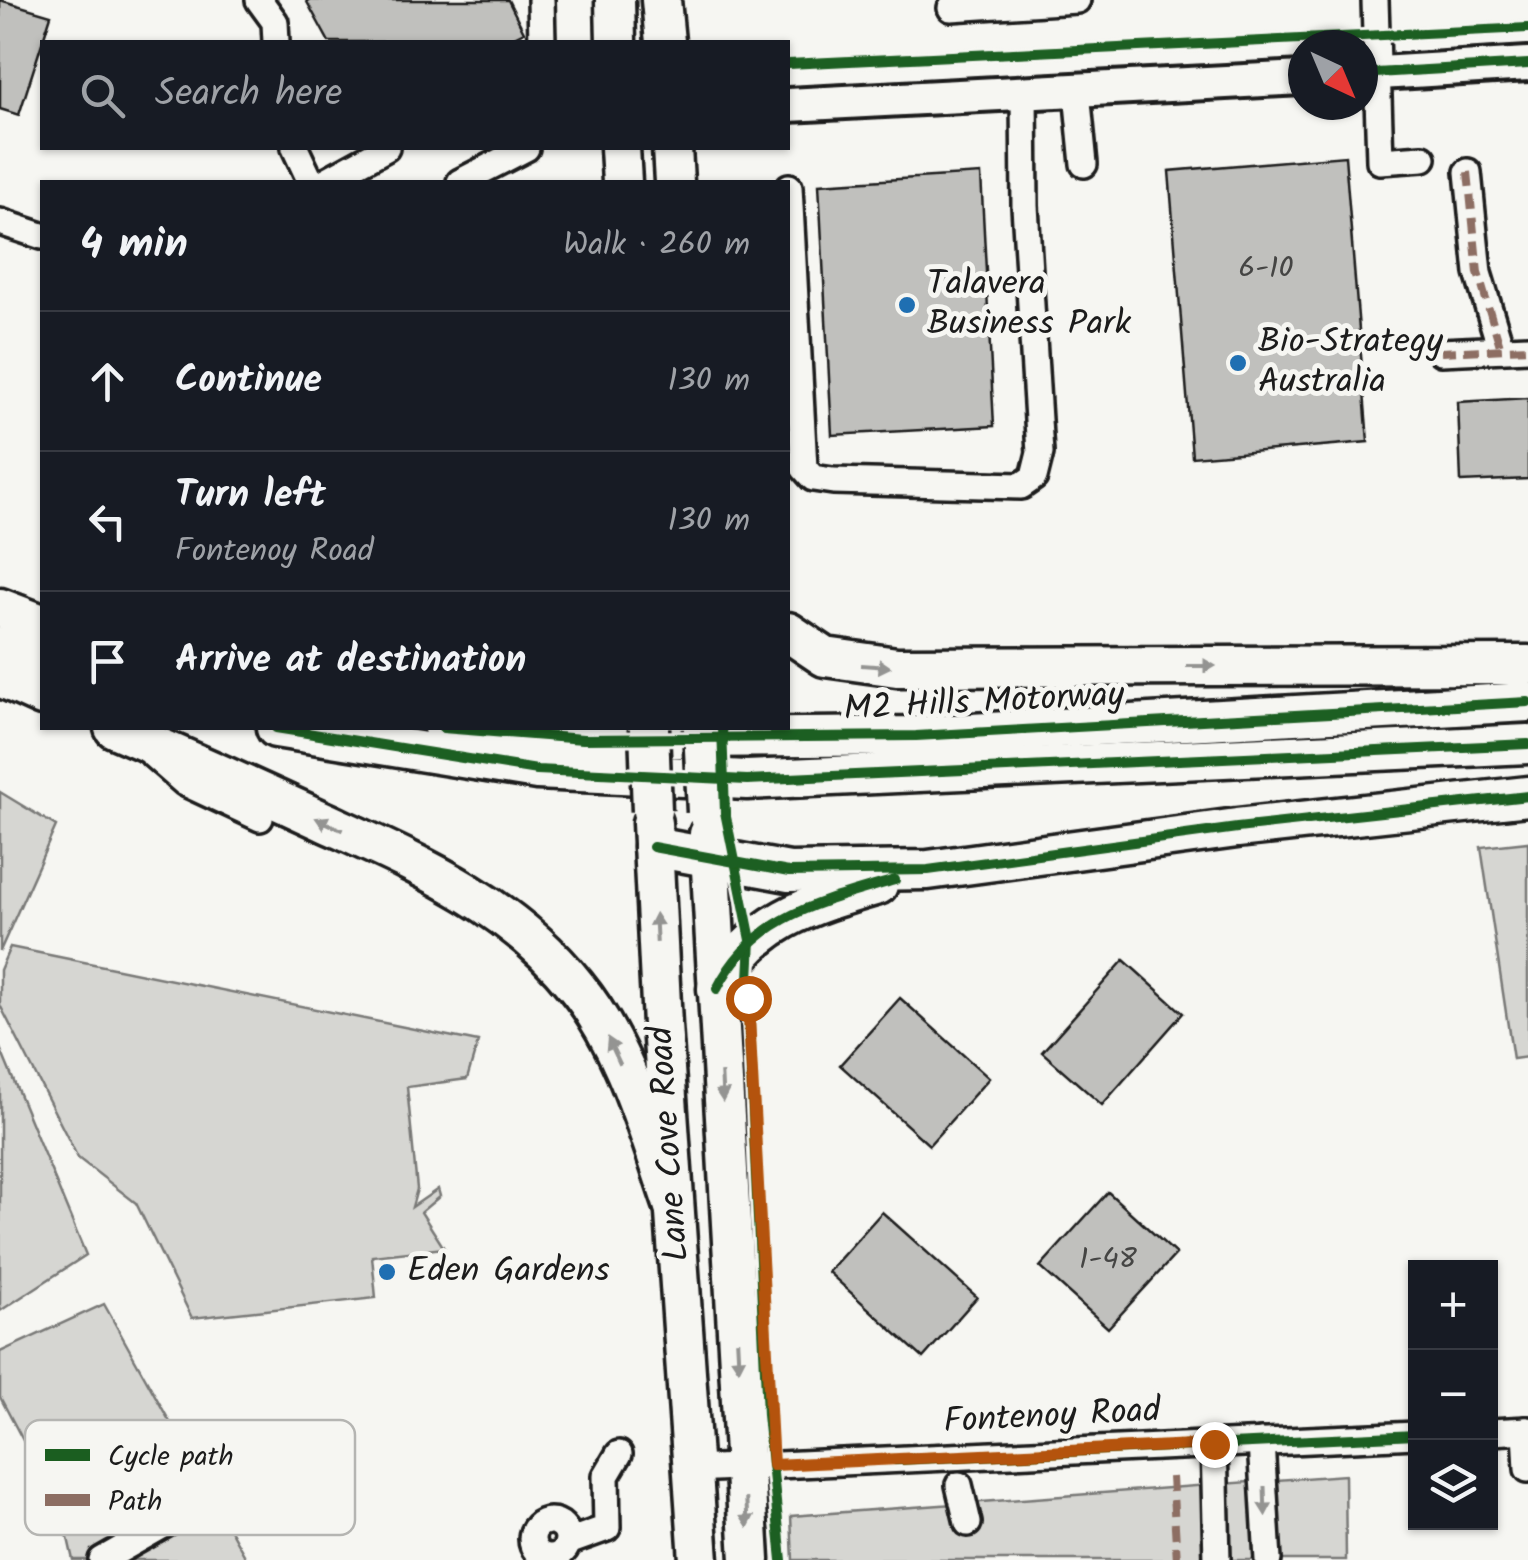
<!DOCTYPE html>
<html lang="en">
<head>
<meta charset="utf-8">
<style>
  body { margin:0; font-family:Kalam,sans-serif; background:#20242c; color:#f1f3f6 }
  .controls { position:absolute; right:30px; bottom:30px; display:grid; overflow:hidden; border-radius:0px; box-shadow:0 2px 8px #0004 }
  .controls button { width:90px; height:90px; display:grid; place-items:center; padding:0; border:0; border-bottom:2px solid #363941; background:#171b24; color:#f1f3f6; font:50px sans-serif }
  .compass { position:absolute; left:1288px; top:30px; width:90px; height:90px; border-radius:50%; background:#171b24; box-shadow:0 2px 8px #0004; rotate:136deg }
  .stop { position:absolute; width:30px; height:30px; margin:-22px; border:8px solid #b45309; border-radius:50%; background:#fff }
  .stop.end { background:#b45309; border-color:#fff; box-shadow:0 2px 10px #0008 }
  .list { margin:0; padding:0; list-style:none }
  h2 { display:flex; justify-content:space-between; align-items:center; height:130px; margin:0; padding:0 40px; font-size:42px }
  h2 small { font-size:32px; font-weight:400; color:#9ea1a6 }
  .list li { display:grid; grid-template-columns:65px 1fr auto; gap:30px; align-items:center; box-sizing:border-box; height:140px; padding:0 40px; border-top:2px solid #363941 }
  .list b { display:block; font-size:38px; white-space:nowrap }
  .list p { margin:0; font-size:32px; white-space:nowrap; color:#9ea1a6 }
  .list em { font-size:32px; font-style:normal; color:#9ea1a6 }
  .icon { flex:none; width:55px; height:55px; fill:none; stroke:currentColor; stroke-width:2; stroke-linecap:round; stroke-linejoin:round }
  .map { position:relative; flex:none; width:1528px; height:1560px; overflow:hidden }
  .search { position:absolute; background:#171b24; box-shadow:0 2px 8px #0004; left:40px; top:40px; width:750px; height:110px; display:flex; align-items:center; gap:25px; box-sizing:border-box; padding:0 35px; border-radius:0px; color:#9ea1a6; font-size:38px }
  .panel { position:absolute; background:#171b24; box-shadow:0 2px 8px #0004; left:40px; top:180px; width:750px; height:550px; border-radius:0px }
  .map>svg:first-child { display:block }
  .green { fill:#d6d6d2; stroke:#797977; stroke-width:2.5 }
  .building { fill:#c0c0bd; stroke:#1c1c1c; stroke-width:2.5 }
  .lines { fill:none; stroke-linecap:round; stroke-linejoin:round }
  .minor-casing { stroke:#1c1c1c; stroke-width:32 }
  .major-casing { stroke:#1c1c1c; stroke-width:40 }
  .highway-casing { stroke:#1c1c1c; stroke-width:45 }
  .minor { stroke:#f6f6f2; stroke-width:25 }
  .major { stroke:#f6f6f2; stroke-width:32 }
  .highway { stroke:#f6f6f2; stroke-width:38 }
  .highway-bridge-casing { stroke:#1c1c1c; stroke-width:45; stroke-linecap:butt }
  .highway-bridge { stroke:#f6f6f2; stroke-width:38 }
  .quiet { stroke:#8d6e63; stroke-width:8; stroke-dasharray:15 8; stroke-linecap:butt }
  .cycleway-casing { stroke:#f6f6f2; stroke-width:16 }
  .cycleway { stroke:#1b5e20; stroke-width:10 }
  .oneway { fill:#949492 }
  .route { stroke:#b45309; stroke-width:12 }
  .poi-dot { fill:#1f6fb2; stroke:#f6f6f2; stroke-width:4 }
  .labels { text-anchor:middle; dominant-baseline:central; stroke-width:10; stroke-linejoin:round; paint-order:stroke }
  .number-label { font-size:30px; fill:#454544 }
  .poi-label { font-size:35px; fill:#1c1c1c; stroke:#f6f6f2; text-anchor:start }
  .street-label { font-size:35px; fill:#1c1c1c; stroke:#f6f6f2 }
  .key { fill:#f6f6f2; stroke:#b5b5b2; stroke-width:2.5 }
  .key-label { font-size:28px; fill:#1c1c1c }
</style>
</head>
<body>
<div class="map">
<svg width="1528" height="1560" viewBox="0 0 1528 1560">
  <rect width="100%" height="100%" fill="#f6f6f2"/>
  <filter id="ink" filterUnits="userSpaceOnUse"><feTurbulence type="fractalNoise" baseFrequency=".01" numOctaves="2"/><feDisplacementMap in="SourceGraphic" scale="20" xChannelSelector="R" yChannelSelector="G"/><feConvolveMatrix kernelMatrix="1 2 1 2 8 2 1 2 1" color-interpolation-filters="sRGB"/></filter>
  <g filter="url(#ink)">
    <!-- green -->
    <g class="green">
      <path d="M0,792L56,826L0,951Z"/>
      <path d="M1528,842V1057L1513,1059L1481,847Z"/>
      <path d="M10,947L478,1042L467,1079L407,1087L417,1189L412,1207L438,1189L440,1196L421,1212L444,1248L372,1256L376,1298L192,1318L136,1203L78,1158L0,1005V970Z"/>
      <path d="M0,1048L86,1255L0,1311Z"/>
      <path d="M104,1304L247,1560H73L63,1516L0,1397V1352Z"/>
      <path d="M1345,1475L1346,1560H793L791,1516Z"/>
    </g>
    <!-- building -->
    <g class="building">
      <path d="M0,0L51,15L19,115L0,109Z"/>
      <path d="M306,0H508L524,32L504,42H329Z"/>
      <path d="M1345,156L1368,442L1192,457L1169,171Z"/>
      <path d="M981,174L994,426L832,435L819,184Z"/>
      <path d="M1528,398V479L1461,482L1458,402Z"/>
      <path d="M1124,960L1183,1013L1102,1105L1042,1052Z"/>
      <path d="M900,998L989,1078L929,1145L840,1065Z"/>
      <path d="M1108,1192L1176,1254L1108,1328L1040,1267Z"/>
      <path d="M882,1212L977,1297L923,1358L828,1272Z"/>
    </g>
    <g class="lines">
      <defs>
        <g id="minor">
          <path d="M259,0L275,22L276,42"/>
          <path d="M541,0L542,42"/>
          <path d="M1375,0L1380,161L1423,158"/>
          <path d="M951,8L1077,0"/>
          <path d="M1077,92L1084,164"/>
          <path d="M295,148L311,182"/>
          <path d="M1468,172L1478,273L1501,349"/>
          <path d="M324,182L386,148"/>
          <path d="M460,182L526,148"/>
          <path d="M789,187L804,468L813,478L833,481L1021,486L1034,477L1040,453L1025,206L1024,94"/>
          <path d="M0,222L42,236"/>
          <path d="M1441,352L1528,348"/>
          <path d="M153,755L185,783L260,818"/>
          <path d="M1526,1430L1528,1469"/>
          <path d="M1490,1432L1528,1430"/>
          <path d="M1261,1442L1268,1560"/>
          <path d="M1214,1444L1217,1560"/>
          <path d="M693,1469L1416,1435"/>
          <path d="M959,1485L968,1523"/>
          <circle cx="550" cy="1539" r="18"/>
          <path d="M568,1542L607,1528L606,1476L619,1454"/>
          <path d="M102,1560L190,1510"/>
        </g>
        <g id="major">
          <path d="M1363,74L1528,64"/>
          <path d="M788,105L1303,78"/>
        </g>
        <g id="highway">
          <path d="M615,0L616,42"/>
          <path d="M661,0L665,42"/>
          <path d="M620,148L622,182"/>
          <path d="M672,148L674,182"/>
          <path d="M0,608L42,624"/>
          <path d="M788,632L825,657L897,667L1528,665"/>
          <path d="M0,647L42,663"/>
          <path d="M0,677L42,696"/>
          <path d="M114,728C184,758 254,789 323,821C417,864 509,902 575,985C626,1047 648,1132 674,1207"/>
          <path d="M276,728L537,770L747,780L1528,744"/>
          <path d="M443,728L583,739L916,736L1528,702"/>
          <path d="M652,823L662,1025L699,1560"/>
          <path d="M709,834L750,1560"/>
          <path d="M653,847L789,872L928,870L1237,828L1528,796"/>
          <path d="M717,989C752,921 809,905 878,885"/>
        </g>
      </defs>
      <!-- minor casing -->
      <use href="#minor" class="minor-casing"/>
      <!-- major casing -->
      <use href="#major" class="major-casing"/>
      <!-- highway casing -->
      <use href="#highway" class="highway-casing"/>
      <!-- minor -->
      <use href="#minor" class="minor"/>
      <!-- major -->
      <use href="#major" class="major"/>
      <!-- highway -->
      <use href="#highway" class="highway"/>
      <defs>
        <g id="highway-bridge">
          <path d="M649,728L652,811"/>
          <path d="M703,728L707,812"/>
        </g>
      </defs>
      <!-- highway-bridge casing -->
      <use href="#highway-bridge" class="highway-bridge-casing"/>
      <!-- highway-bridge -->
      <use href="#highway-bridge" class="highway-bridge"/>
      <!-- quiet -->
      <g class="quiet">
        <path d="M1468,172L1478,273L1501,349"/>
        <path d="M1441,352L1528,348"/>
        <path d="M1172,1477L1177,1560"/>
      </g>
      <defs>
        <g id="cycleway">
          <path d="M788,64L1528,28"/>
          <path d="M1376,73L1528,64"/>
          <path d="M276,728L537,770L747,780L1528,744"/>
          <path d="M443,728L583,739L916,736L1528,702"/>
          <path d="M722,728L725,812L751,940L748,998L767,1415L782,1560"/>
          <path d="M653,847L789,872L928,870L1237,828L1528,796"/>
          <path d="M717,989C754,915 821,902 895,880"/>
          <path d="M896,1460L1416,1435"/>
        </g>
      </defs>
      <!-- cycleway casing -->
      <use href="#cycleway" class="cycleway-casing"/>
      <!-- cycleway -->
      <use href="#cycleway" class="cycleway"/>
    </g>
    <!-- one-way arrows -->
    <defs><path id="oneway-solid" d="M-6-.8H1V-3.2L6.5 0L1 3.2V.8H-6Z" transform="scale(2.5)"/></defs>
    <g class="oneway">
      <use href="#oneway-solid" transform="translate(876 666) rotate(4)"/>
      <use href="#oneway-solid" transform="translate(1201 666)"/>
      <use href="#oneway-solid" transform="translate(329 824) rotate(-155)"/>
      <use href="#oneway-solid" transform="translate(656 928) rotate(-93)"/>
      <use href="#oneway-solid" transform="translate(614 1051) rotate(-115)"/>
      <use href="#oneway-solid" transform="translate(722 1087) rotate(87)"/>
      <use href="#oneway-solid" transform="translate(738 1355) rotate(87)"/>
      <use href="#oneway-solid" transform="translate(1265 1501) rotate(88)"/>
      <use href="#oneway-solid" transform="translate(747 1513) rotate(87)"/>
    </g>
  </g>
  <g class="lines" filter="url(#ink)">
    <!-- route -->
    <path class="route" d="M748,998L773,1465L1214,1444"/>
  </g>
  <!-- markers -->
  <g class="poi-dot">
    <circle cx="907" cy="305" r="10"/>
    <circle cx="1238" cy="363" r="10"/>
    <circle cx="387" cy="1272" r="10"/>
  </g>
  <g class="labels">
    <!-- number labels -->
    <g class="number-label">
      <text x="1266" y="269">6-10</text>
      <text x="1108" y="1260">1-48</text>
    </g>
    <!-- poi labels -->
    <g class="poi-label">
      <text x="927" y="285">Talavera<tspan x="927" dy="40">Business Park</tspan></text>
      <text x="1258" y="343">Bio-Strategy<tspan x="1258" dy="40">Australia</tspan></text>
      <text x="407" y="1272">Eden Gardens</text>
    </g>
    <!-- street labels -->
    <g class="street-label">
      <text transform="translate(984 703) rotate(-3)">M2 Hills Motorway</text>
      <text transform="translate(670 1144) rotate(-94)">Lane Cove Road</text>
      <text transform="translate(1052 1417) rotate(-3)">Fontenoy Road</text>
    </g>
  </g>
  <!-- legend -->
  <rect x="25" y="1420" width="330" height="115" rx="15" class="key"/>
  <rect x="45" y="1449" width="45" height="12" fill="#1b5e20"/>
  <rect x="45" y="1494" width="45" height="12" fill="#8d6e63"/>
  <g class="key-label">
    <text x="108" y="1465">Cycle path</text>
    <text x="108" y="1510">Path</text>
  </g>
</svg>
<div class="controls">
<button>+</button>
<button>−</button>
<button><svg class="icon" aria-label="layers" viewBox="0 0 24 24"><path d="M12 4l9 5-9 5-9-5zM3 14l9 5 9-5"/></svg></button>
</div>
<svg class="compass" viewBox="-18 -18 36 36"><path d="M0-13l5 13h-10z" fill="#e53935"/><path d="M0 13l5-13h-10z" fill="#9ea1a6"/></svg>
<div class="stop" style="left:748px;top:998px"></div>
<div class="stop end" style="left:1214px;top:1444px"></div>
<div class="search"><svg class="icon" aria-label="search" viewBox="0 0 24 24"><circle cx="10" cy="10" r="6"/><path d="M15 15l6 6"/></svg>Search here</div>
<section class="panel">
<h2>4 min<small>Walk · 260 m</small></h2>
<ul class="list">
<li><svg class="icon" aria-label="ahead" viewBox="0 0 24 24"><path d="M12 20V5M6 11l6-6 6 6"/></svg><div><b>Continue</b></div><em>130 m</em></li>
<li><svg class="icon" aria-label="left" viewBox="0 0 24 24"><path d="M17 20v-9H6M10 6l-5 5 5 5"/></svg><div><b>Turn left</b><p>Fontenoy Road</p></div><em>130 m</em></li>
<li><svg class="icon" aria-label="arrive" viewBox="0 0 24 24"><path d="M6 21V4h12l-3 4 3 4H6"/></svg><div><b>Arrive at destination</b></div></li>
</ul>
</section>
</div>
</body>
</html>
